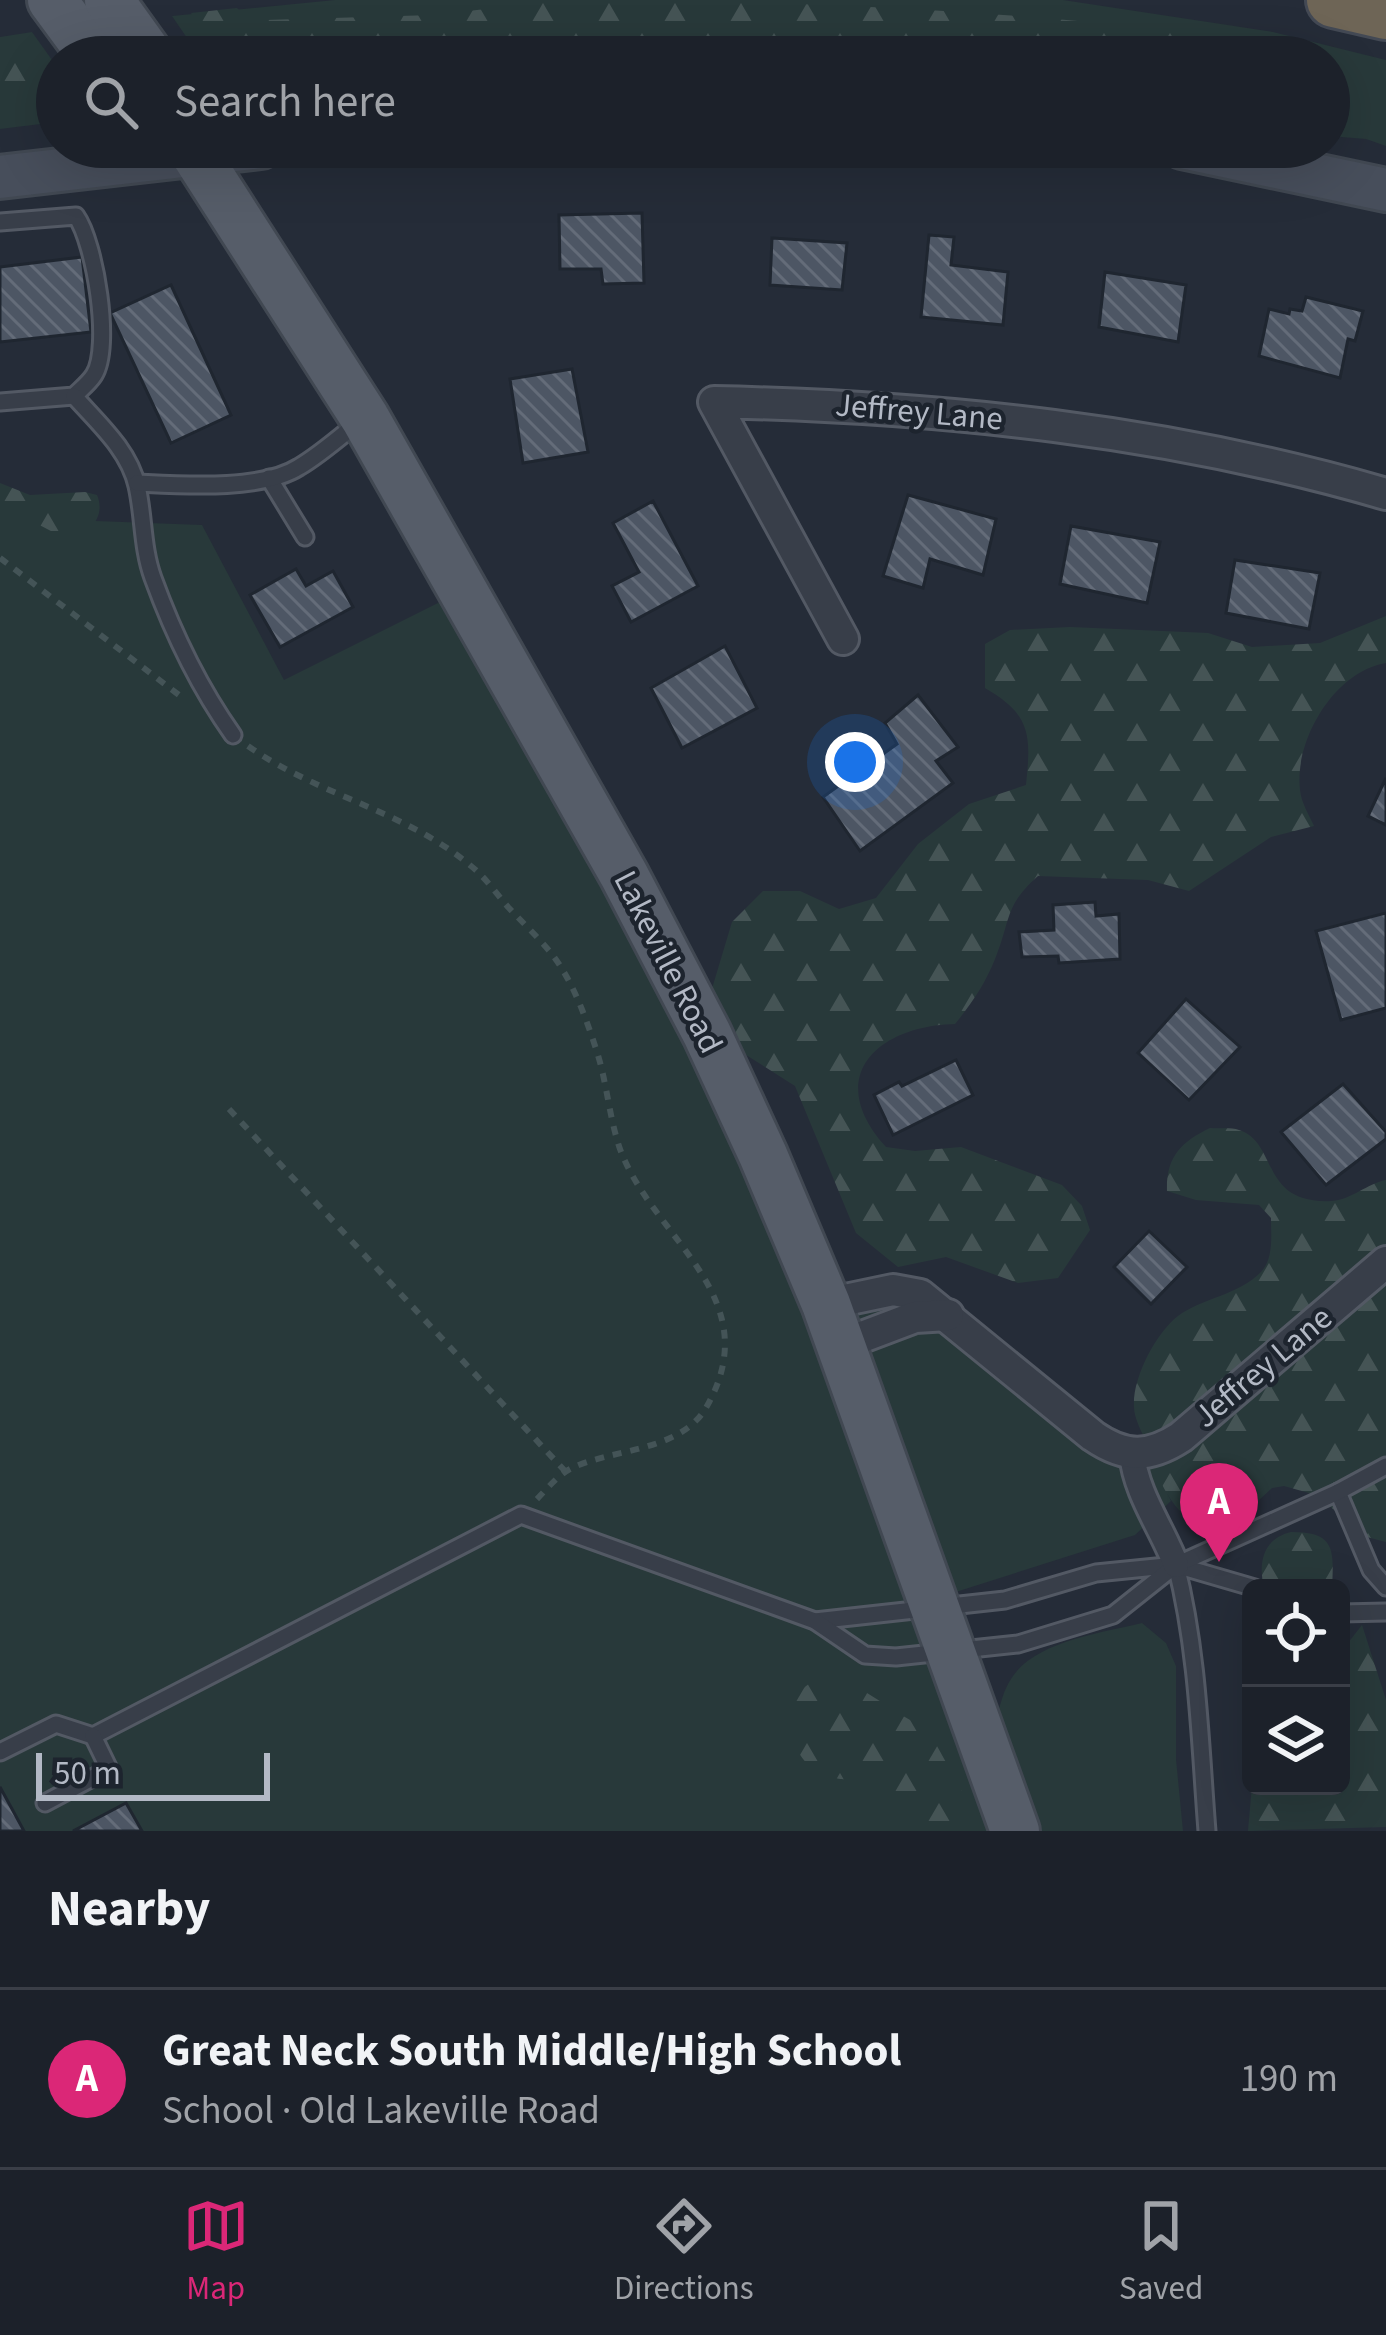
<!DOCTYPE html>
<html lang="en">
<head>
<meta charset="utf-8">
<style>
  body { margin:0; font-family:"Source Sans 3",sans-serif; background:#252932; color:#f1f3f6 }
  .controls { position:absolute; right:36px; bottom:36px; display:grid; overflow:hidden; border-radius:18px; box-shadow:0 12px 48px #0002 }
  .controls button { width:108px; height:108px; display:grid; place-items:center; padding:0; border:0; border-bottom:3px solid #3a3e47; background:#1c212a; color:#f1f3f6; font:60px sans-serif }
  .scale { position:absolute; left:36px; bottom:30px; width:234px; box-sizing:border-box; padding-left:12px; border:6px solid #b3b9c5; border-top:0; font-size:33px; line-height:42px; white-space:nowrap; color:#b3b9c5; -webkit-text-stroke:9px #1d242e; paint-order:stroke }
  .you { position:absolute; left:855px; top:762px; width:42px; height:42px; margin:-30px; border:9px solid #fff; border-radius:50%; background:#1a73e8; box-shadow:0 0 0 18px #1a73e833 }
  .badge { display:grid; place-items:center; width:78px; height:78px; border-radius:50%; background:#db2777; color:#fff; font-size:39px; font-weight:700 }
  .pin { position:absolute; translate:-50% -99px; filter:drop-shadow(0 3px 6px #0008) }
  .pin::after { content:''; position:absolute; top:63px; width:42px; height:36px; background:inherit; clip-path:polygon(0 0,100% 0,50% 100%) }
  .list { margin:0; padding:0; list-style:none }
  h2 { display:flex; justify-content:space-between; align-items:center; height:156px; margin:0; padding:0 48px; font-size:51px }
  h2 small { font-size:39px; font-weight:400; color:#a0a3a8 }
  .list li { display:grid; grid-template-columns:78px 1fr auto; gap:36px; align-items:center; box-sizing:border-box; height:180px; padding:0 48px; border-top:3px solid #3a3e47 }
  .list b { display:block; font-size:45px; white-space:nowrap }
  .list p { margin:0; font-size:39px; white-space:nowrap; color:#a0a3a8 }
  .list em { font-size:39px; font-style:normal; color:#a0a3a8 }
  .icon { flex:none; width:66px; height:66px; fill:none; stroke:currentColor; stroke-width:2; stroke-linecap:round; stroke-linejoin:round }
  .map { position:relative; flex:none; width:1386px; height:1831px; overflow:hidden }
  .search { position:absolute; background:#1c212a; box-shadow:0 12px 48px #0002; left:36px; right:36px; top:36px; height:132px; display:flex; align-items:center; gap:30px; box-sizing:border-box; padding:0 42px; border-radius:66px; color:#a0a3a8; font-size:45px }
  .sheet { height:336px; background:#1c212a }
  nav { display:flex; justify-content:space-around; align-items:center; box-sizing:border-box; height:168px; border-top:3px solid #3a3e47; background:#1c212a; font-size:33px; color:#a0a3a8 }
  nav a { display:grid; justify-items:center; gap:6px }
  nav .on { color:#db2777 }
  .map>svg:first-child { display:block }
  .green { fill:#28393a }
  .forest { fill:url(#forest-firs) }
  .building { fill:url(#building-back-hatch); stroke:#1f2630; stroke-width:3 }
  .lines { fill:none; stroke-linecap:round; stroke-linejoin:round }
  .service-casing { stroke:#535964; stroke-width:21 }
  .pedestrian-casing { stroke:#535964; stroke-width:30 }
  .minor-casing { stroke:#535964; stroke-width:36 }
  .secondary-casing { stroke:#414852; stroke-width:48 }
  .primary-casing { stroke:#414852; stroke-width:54 }
  .motorway-casing { stroke:#434954; stroke-width:60 }
  .path { stroke:#445457; stroke-width:6; stroke-dasharray:9 9; stroke-linecap:butt }
  .service { stroke:#383e49; stroke-width:15 }
  .pedestrian { stroke:#383e49; stroke-width:24 }
  .minor { stroke:#383e49; stroke-width:30 }
  .secondary { stroke:#474e5b; stroke-width:42 }
  .primary { stroke:#565d69; stroke-width:48 }
  .motorway { stroke:#6e6556; stroke-width:54 }
  .labels { text-anchor:middle; dominant-baseline:central; stroke-width:9; stroke-linejoin:round; paint-order:stroke }
  .street-label { font-size:33px; fill:#b3b9c5; stroke:#1d242e }
</style>
</head>
<body>
<div class="map">
<svg width="1386" height="1831" viewBox="0 0 1386 1831">
  <defs>
    <pattern id="forest-firs" width="22" height="20" patternUnits="userSpaceOnUse" patternTransform="scale(3)"><rect width="22" height="20" fill="#28393a"/><path d="M5 1l3.5 6h-7zM16 11l3.5 6h-7z" fill="#455455"/></pattern>
    <pattern id="building-back-hatch" width="6" height="6" patternUnits="userSpaceOnUse" patternTransform="scale(3)"><rect width="6" height="6" fill="#4d5664"/><path d="M-1 5l2 2M0 0l6 6M5-1l2 2" fill="none" stroke="#646c79"/></pattern>
  </defs>
  <rect width="100%" height="100%" fill="#252c38"/>
  <!-- green -->
  <g class="green">
    <path d="M335,0H1063L1273,32L1386,60V146L1366,139L1329,136V57H200L172,16Z"/>
    <path d="M32,32L57,67V122L0,129V37Z"/>
    <path d="M0,493L70,520L202,525L284,680L468,588L832,1309L883,1296L1151,1459L1171,1501L1135,1535L937,1598L997,1715C1001,1703 1004,1689 1011,1679C1034,1641 1102,1633 1142,1623L1166,1643L1176,1666V1759L1183,1831H0Z"/>
  </g>
  <!-- forest -->
  <g class="forest">
    <path d="M565,0C706,0 847,4 989,14C1074,20 1191,28 1271,57C1170,57 1068,61 968,57C852,53 758,19 641,57H226L191,13L237,8L246,17L265,20L433,15Z"/>
    <path d="M0,57L28,59L38,75L36,97L0,102Z"/>
    <path d="M0,483L30,495L85,492L97,495C106,517 90,532 70,541L28,519L0,515Z"/>
    <path d="M1386,616V663C1335,671 1294,740 1300,790C1301,802 1309,815 1314,826L1271,837L1189,891L1148,880L1038,876C1004,906 1011,920 995,959C985,984 972,1003 955,1024C876,1026 823,1078 886,1147L915,1151L961,1147L1062,1185L1082,1206L1090,1230L1058,1278L1018,1283L946,1257L898,1267L856,1233L795,1086L724,1041L711,992L732,922L763,891H800L839,909L876,898L918,844L969,804L1026,785C1031,736 1032,715 985,688V644L1010,630L1070,627L1208,633L1252,647L1320,643Z"/>
    <path d="M1210,1128C1218,1129 1231,1127 1239,1130C1279,1143 1259,1205 1332,1201C1353,1199 1366,1184 1386,1180V1542L1367,1537L1316,1495L1284,1486L1272,1488L1234,1523L1192,1522C1166,1502 1156,1473 1146,1442C1142,1432 1134,1418 1134,1407C1132,1378 1156,1333 1178,1316C1202,1298 1239,1295 1261,1272C1274,1258 1271,1235 1271,1218L1259,1205L1196,1200L1167,1191C1166,1157 1181,1142 1210,1128Z"/>
    <path d="M1291,1532C1335,1532 1334,1549 1332,1588H1264C1258,1562 1263,1539 1291,1532Z"/>
    <path d="M1362,1625L1386,1700V1827L1248,1831L1252,1786H1341V1652Z"/>
    <path d="M828,1677C865,1684 893,1715 927,1728L973,1811L991,1831H905L884,1807L878,1780C825,1782 800,1776 786,1719C794,1695 803,1682 828,1677Z"/>
  </g>
  <!-- building -->
  <g class="building">
    <path d="M642,213L644,283L603,284L601,269H560L559,215Z"/>
    <path d="M929,235L954,237L951,265L1008,272L1003,325L921,317Z"/>
    <path d="M772,238L847,243L842,290L770,285Z"/>
    <path d="M82,257L91,332L0,342V267Z"/>
    <path d="M1105,272L1186,285L1178,342L1099,327Z"/>
    <path d="M171,285L231,415L171,443L110,313Z"/>
    <path d="M1306,297L1363,311L1355,341L1348,339L1340,378L1259,356L1269,309L1289,314L1290,309L1302,311Z"/>
    <path d="M572,369L588,452L523,463L510,379Z"/>
    <path d="M908,495L996,519L983,575L930,559L923,588L883,576Z"/>
    <path d="M653,501L698,586L631,622L612,586L639,572L613,523Z"/>
    <path d="M1071,526L1160,542L1147,603L1060,584Z"/>
    <path d="M1235,560L1320,573L1309,629L1226,613Z"/>
    <path d="M296,569L306,586L333,571L353,607L280,647L250,595Z"/>
    <path d="M725,646L757,708L682,748L651,688Z"/>
    <path d="M918,695L958,747L936,761L953,783L860,851L823,797L897,744L885,723Z"/>
    <path d="M1386,778V825L1368,816Z"/>
    <path d="M1095,902L1096,916L1119,914L1120,959L1059,963L1058,956L1022,957L1019,932L1054,930L1053,905Z"/>
    <path d="M1386,913V1008L1341,1020L1316,931Z"/>
    <path d="M1186,999L1240,1047L1189,1100L1138,1053Z"/>
    <path d="M956,1060L973,1095L893,1135L874,1095L899,1082L902,1086Z"/>
    <path d="M1343,1084L1386,1132V1139L1326,1185L1281,1132Z"/>
    <path d="M1149,1231L1187,1267L1151,1304L1114,1267Z"/>
    <path d="M0,1787L24,1831H0Z"/>
    <path d="M126,1803L142,1831H73Z"/>
  </g>
  <g class="lines">
    <defs>
      <g id="service">
        <path d="M0,222L76,216C95,243 112,347 94,375C89,383 80,390 74,396L0,402"/>
        <path d="M74,396C98,423 129,450 137,486C144,517 142,548 153,578C173,633 199,687 233,735"/>
        <path d="M269,478L305,537"/>
        <path d="M137,483C181,485 261,491 299,467C321,454 341,436 361,420"/>
        <path d="M1338,1492L1371,1570L1386,1587"/>
        <path d="M1176,1565C1198,1652 1200,1742 1207,1831"/>
        <path d="M1341,1613L1386,1612"/>
        <path d="M815,1621L1005,1600L1096,1573L1176,1565L1255,1588"/>
        <path d="M0,1752L56,1724L93,1736L521,1515L815,1621L865,1655L896,1657L1018,1644L1113,1615L1176,1565L1338,1492L1386,1466"/>
        <path d="M45,1803L109,1769L93,1736"/>
      </g>
      <path id="pedestrian" d="M1132,1454C1136,1494 1162,1528 1176,1565"/>
      <g id="minor">
        <path d="M843,639L714,402C942,407 1167,430 1386,494"/>
        <path d="M826,1304L893,1290L920,1295L1093,1436C1125,1458 1149,1458 1181,1437L1386,1262"/>
        <path d="M841,1345L915,1317L948,1315"/>
      </g>
      <g id="secondary">
        <path d="M1182,147L1386,190"/>
        <path d="M0,177L261,147"/>
      </g>
      <g id="primary">
        <path d="M52,0L94,57"/>
        <path d="M109,0L150,57"/>
        <path d="M191,147L365,418L624,875L707,1034L763,1155L826,1304L1015,1831"/>
      </g>
      <path id="motorway" d="M1334,0L1386,12"/>
    </defs>
    <!-- service casing -->
    <use href="#service" class="service-casing"/>
    <!-- pedestrian casing -->
    <use href="#pedestrian" class="pedestrian-casing"/>
    <!-- minor casing -->
    <use href="#minor" class="minor-casing"/>
    <!-- secondary casing -->
    <use href="#secondary" class="secondary-casing"/>
    <!-- primary casing -->
    <use href="#primary" class="primary-casing"/>
    <!-- motorway casing -->
    <use href="#motorway" class="motorway-casing"/>
    <!-- path -->
    <g class="path">
      <path d="M0,558L179,695"/>
      <path d="M248,746C317,795 406,811 471,866C485,877 496,893 508,907C522,922 538,937 551,953C573,981 586,1018 597,1052C607,1083 609,1117 620,1149C653,1239 769,1296 707,1406C681,1453 611,1448 570,1469C557,1476 547,1489 536,1500"/>
      <path d="M229,1109L565,1471"/>
    </g>
    <!-- service -->
    <use href="#service" class="service"/>
    <!-- pedestrian -->
    <use href="#pedestrian" class="pedestrian"/>
    <!-- minor -->
    <use href="#minor" class="minor"/>
    <!-- secondary -->
    <use href="#secondary" class="secondary"/>
    <!-- primary -->
    <use href="#primary" class="primary"/>
    <!-- motorway -->
    <use href="#motorway" class="motorway"/>
  </g>
  <g class="labels">
    <!-- street labels -->
    <g class="street-label">
      <text transform="translate(919 412) rotate(5)">Jeffrey Lane</text>
      <text transform="translate(668 962) rotate(63)">Lakeville Road</text>
      <text transform="translate(1263 1367) rotate(-40)">Jeffrey Lane</text>
    </g>
  </g>
</svg>
<div class="controls">
<button><svg class="icon" aria-label="locate" viewBox="0 0 24 24"><circle cx="12" cy="12" r="6"/><path d="M12 2v4M12 18v4M2 12h4M18 12h4"/></svg></button>
<button><svg class="icon" aria-label="layers" viewBox="0 0 24 24"><path d="M12 4l9 5-9 5-9-5zM3 14l9 5 9-5"/></svg></button>
</div>
<div class="scale">50 m</div>
<div class="you"></div>
<div class="pin badge" style="left:1219px;top:1562px">A</div>
<div class="search"><svg class="icon" aria-label="search" viewBox="0 0 24 24"><circle cx="10" cy="10" r="6"/><path d="M15 15l6 6"/></svg>Search here</div>
</div>
<section class="sheet">
<h2>Nearby<small></small></h2>
<ul class="list">
<li><span class="badge">A</span><div><b>Great Neck South Middle/High School</b><p>School · Old Lakeville Road</p></div><em>190 m</em></li>
</ul>
</section>
<nav>
<a class="on"><svg class="icon" aria-label="map" viewBox="0 0 24 24"><path d="M3 6l6-2 6 2 6-2v14l-6 2-6-2-6 2zM9 4v14M15 6v14"/></svg>Map</a>
<a><svg class="icon" aria-label="directions" viewBox="0 0 24 24"><path d="M12 3l9 9-9 9-9-9zM9 14v-3h6M13 9l2 2-2 2"/></svg>Directions</a>
<a><svg class="icon" aria-label="saved" viewBox="0 0 24 24"><path d="M7 4h10v16l-5-4-5 4z"/></svg>Saved</a>
</nav>
</body>
</html>
